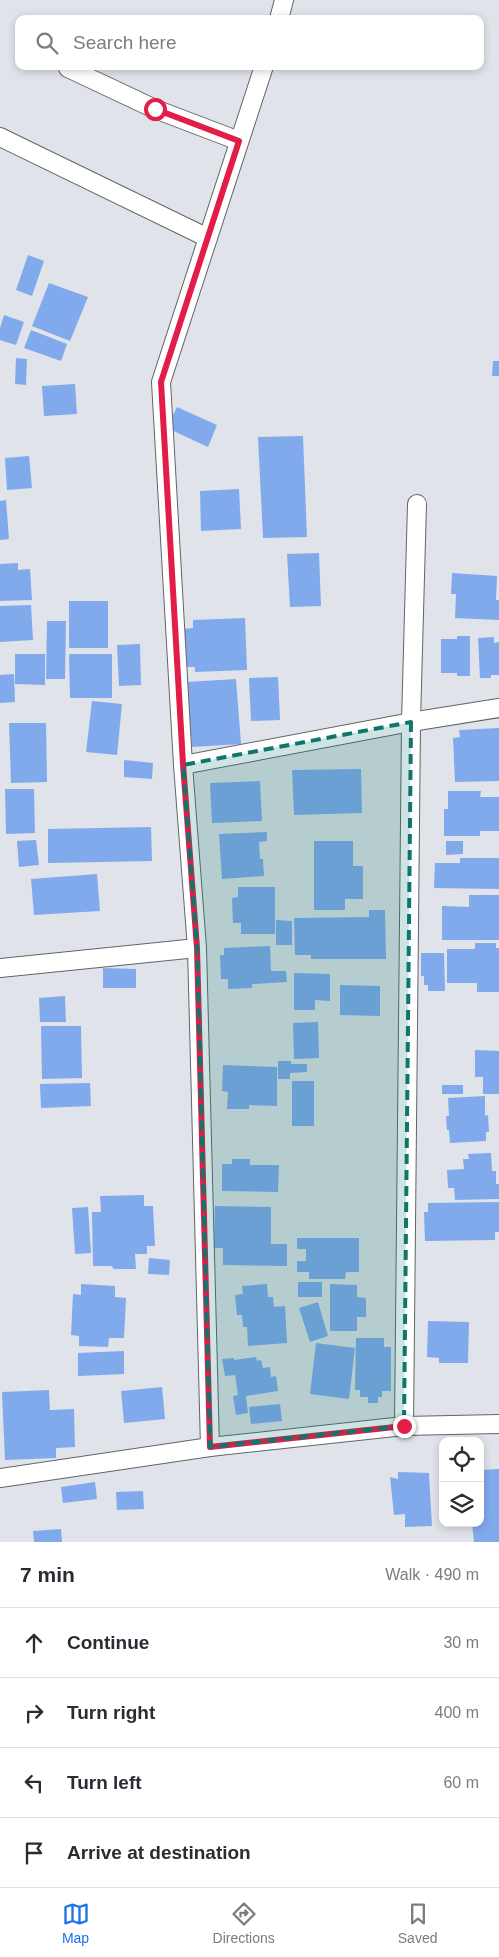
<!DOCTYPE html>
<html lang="en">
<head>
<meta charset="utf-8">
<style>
  body { margin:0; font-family:Helvetica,sans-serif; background:#f2f2f3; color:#2b2b33 }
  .controls { position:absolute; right:15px; bottom:15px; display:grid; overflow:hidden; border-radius:10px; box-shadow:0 2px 8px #0003 }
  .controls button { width:45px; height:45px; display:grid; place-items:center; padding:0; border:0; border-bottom:1px solid #e1e1e2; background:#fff; color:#2b2b33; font:25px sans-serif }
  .stop { position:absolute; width:15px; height:15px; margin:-11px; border:4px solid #e11d48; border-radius:50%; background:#fff }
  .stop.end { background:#e11d48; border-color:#fff; box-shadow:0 1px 5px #0008 }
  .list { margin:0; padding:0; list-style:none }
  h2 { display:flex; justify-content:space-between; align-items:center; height:65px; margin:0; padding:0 20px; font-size:21px }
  h2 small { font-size:16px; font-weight:400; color:#7c7c81 }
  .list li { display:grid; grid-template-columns:32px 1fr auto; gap:15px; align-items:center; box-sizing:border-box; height:70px; padding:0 20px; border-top:1px solid #e1e1e2 }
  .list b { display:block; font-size:19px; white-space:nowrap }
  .list em { font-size:16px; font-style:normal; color:#7c7c81 }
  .icon { flex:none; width:28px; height:28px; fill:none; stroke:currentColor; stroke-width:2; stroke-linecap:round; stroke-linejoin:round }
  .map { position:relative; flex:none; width:499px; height:1542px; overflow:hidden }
  .search { position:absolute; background:#fff; box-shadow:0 2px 8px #0003; left:15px; right:15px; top:15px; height:55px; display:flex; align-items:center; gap:12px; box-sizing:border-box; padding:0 18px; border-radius:10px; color:#7c7c81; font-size:19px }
  .sheet { height:345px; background:#fff }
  nav { display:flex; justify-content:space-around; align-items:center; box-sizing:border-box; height:70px; border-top:1px solid #e1e1e2; background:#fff; font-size:14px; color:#7c7c81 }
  nav a { display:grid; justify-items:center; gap:2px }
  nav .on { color:#1a73e8 }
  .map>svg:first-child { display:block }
  .building { fill:#81aaed }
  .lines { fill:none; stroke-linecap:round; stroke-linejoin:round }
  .minor-casing { stroke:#616469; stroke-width:20 }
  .minor { stroke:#fff; stroke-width:18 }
  .route { stroke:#e11d48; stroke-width:6 }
  .marked { fill:#0f766e; fill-opacity:0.2; stroke:#0f766e; stroke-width:4; stroke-dasharray:10 6; stroke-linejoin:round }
</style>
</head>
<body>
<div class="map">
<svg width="499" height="1542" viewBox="0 0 499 1542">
  <rect width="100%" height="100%" fill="#e0e3e9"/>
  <!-- building -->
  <g class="building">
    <path d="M28,255L44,261L32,296L16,290Z"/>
    <path d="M49,283L88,297L70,341L32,326Z"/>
    <path d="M4,315L24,322L16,345L0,340V328Z"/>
    <path d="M31,330L67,344L61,361L24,348Z"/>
    <path d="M16,358L27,359L26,385L15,384Z"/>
    <path d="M493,361H499V376H492Z"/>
    <path d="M75,384L77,414L44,416L42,386Z"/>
    <path d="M177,407L217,425L208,447L167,428Z"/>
    <path d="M303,436L307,537L263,538L258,437Z"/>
    <path d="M29,456L32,488L7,490L5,458Z"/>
    <path d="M239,489L241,529L201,531L200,491Z"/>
    <path d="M6,500L9,539L0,540V501Z"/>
    <path d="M319,553L321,606L290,607L287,554Z"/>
    <path d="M18,563V570L30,569L32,600L0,601V564Z"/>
    <path d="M452,573L497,576L496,600H499V620L455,618L456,594H451Z"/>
    <rect x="69" y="601" width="39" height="47"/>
    <path d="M31,605L33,640L0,642V606Z"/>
    <path d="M245,618L247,670L195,672V667H185L182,629L193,628V620Z"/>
    <path d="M47,621H66L65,679H46Z"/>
    <path d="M457,636H470V676H457V673H441V639H457Z"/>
    <path d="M494,637V643L499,642V675H491V678H480L478,638Z"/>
    <path d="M140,644L141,685L119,686L117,645Z"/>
    <path d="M15,654H45V685L15,684Z"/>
    <path d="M69,654H112V698H70Z"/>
    <path d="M14,674L15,702L0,703V675Z"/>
    <path d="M278,677L280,720L251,721L249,678Z"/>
    <path d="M236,679L241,744L192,747L187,682Z"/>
    <path d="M92,701L122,704L117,755L86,752Z"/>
    <path d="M9,723H46L47,782L11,783Z"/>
    <path d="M499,728V781L455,782L453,738L460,737L459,730Z"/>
    <path d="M124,760L153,763L152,779L124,777Z"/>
    <path d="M361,769L362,813L294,815L292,770Z"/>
    <path d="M260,781L262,821L212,823L210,783Z"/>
    <path d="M5,789H34L35,833L6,834Z"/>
    <path d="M448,791H481L480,797H499V831H480V836H444V809H448Z"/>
    <path d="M151,827L152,861L48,863V829Z"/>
    <path d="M267,832V841L259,842L260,859H263L264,876L222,879L219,834Z"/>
    <path d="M36,840L39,865L19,867L17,841Z"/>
    <path d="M314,841H353V866H363V899H345V910H314Z"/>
    <path d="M446,841H463V854L446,855Z"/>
    <path d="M460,858H499V889L434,888L435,863H460Z"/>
    <path d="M97,874L100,911L34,915L31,879Z"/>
    <path d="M238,887H275V934H241V923H233L232,898L238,897Z"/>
    <path d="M469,895H499V940H442V906L469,907Z"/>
    <path d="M369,910H385L386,959H311V955H295L294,918L369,917Z"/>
    <path d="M276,920L292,921V945H276Z"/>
    <path d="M475,943H496V948H499V992H477V983H447V949H475Z"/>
    <path d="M270,946L271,971H286L287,982L252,984V988L228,989V979H221L220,955H224V948Z"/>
    <path d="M421,953H444L445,991H428V985H424V976H421Z"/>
    <path d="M103,968L136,969V988H103Z"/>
    <path d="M294,973L330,974V1001L315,1000V1010H294Z"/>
    <path d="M340,985L380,986V1016L340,1015Z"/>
    <path d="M65,996L66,1022H40L39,998Z"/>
    <path d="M318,1022L319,1058L294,1059L293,1023Z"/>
    <path d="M41,1026H81L82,1078L42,1079Z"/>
    <path d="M475,1050L499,1051V1094H483V1077H475Z"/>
    <path d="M278,1061H291V1064H307V1072L290,1073V1079H278Z"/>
    <path d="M223,1065L277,1067V1106L249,1105V1109H227L228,1092L222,1091Z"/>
    <rect x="292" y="1081" width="22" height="45"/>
    <path d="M90,1083L91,1106L41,1108L40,1084Z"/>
    <rect x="442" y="1085" width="21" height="9"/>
    <path d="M485,1096V1116L488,1115L489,1132H486V1141L450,1143L449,1130H447L446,1116H449L448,1098Z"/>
    <path d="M491,1153L492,1171H496V1184H499V1199L455,1200L454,1188H448L447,1170L464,1169L463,1159H469L468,1154Z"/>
    <path d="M232,1159H250V1165H279L278,1192L222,1191V1164H232Z"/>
    <path d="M144,1195V1206H153L155,1246H147V1254H135L136,1269H114L111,1266H93L92,1212H101L100,1196Z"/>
    <path d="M499,1202V1232H495V1240L425,1241L424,1212H428V1203Z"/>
    <path d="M215,1206L271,1207V1244H287V1266L223,1265V1248H214Z"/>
    <path d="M88,1207L91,1253L75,1254L72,1208Z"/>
    <path d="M297,1238H359V1272H346L345,1279H309V1272H297V1261H306V1249H297Z"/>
    <path d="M149,1258L170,1260L169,1275L148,1274Z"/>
    <rect x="298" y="1282" width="24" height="15"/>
    <path d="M81,1284L115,1286V1297L126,1298L124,1338H109L108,1347L79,1346V1336L71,1335L73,1294L81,1295Z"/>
    <path d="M267,1284L268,1297H273L274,1307L285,1306L287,1343L248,1346L247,1327H243L242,1315H237L235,1295L243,1294L242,1286Z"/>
    <path d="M330,1284L357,1285V1297L366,1298V1317H357V1331H330Z"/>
    <path d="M318,1302L328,1336L310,1342L299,1308Z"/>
    <path d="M428,1321L469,1322L468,1363H439V1358L427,1357Z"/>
    <path d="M356,1338H384V1347H391V1391H382V1397H378V1403H368V1397H360V1390H355Z"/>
    <path d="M316,1343L355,1348L349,1399L310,1394Z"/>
    <path d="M124,1351V1374L78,1376V1353Z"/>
    <path d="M256,1357L257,1361L261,1360L263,1368L270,1367L271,1377L276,1376L278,1391L246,1396L248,1413L236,1415L233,1396L238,1395L235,1375L225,1376L222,1359L234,1358V1360Z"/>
    <path d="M162,1387L165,1419L124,1423L121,1391Z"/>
    <path d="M49,1390L50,1410L74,1409L75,1447L56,1448V1458L5,1460L2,1392Z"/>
    <path d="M280,1404L282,1421L251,1424L249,1407Z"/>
    <path d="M499,1469V1542H474L472,1523H480V1470Z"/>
    <path d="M398,1472L429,1473L432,1526L405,1527V1514L394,1515L390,1477L398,1479Z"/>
    <path d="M95,1482L97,1499L63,1503L61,1487Z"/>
    <path d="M143,1491L144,1509L117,1510L116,1492Z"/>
    <path d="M61,1529L62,1542H34L33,1531Z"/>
  </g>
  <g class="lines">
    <defs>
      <g id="minor">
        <path d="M279,19L284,0"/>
        <path d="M68,68L155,109L239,141"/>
        <path d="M0,137L208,238"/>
        <path d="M183,765L411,722L499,708"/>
        <path d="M197,948L210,1447"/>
        <path d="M0,968L197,948L183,765L161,382L264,66"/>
        <path d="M404,1426L411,722L417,504"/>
        <path d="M0,1478L210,1447L404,1426L499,1424"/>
      </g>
    </defs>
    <!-- minor casing -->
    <use href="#minor" class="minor-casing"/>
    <!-- minor -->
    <use href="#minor" class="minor"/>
  </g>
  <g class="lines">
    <!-- route -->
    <path class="route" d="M155,109L239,141L161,382L183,764L197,948L210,1447L404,1426"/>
  </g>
  <!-- marked area -->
  <path class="marked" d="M411,722L404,1426L210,1447L197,948L183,765Z"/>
</svg>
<div class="controls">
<button><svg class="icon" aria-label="locate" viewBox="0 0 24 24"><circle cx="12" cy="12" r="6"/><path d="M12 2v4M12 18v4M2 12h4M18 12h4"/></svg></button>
<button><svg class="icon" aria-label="layers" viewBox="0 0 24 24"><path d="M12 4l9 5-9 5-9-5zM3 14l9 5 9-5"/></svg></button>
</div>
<div class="stop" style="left:155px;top:109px"></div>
<div class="stop end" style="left:404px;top:1426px"></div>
<div class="search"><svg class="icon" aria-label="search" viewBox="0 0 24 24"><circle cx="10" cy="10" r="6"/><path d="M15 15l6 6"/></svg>Search here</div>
</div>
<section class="sheet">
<h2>7 min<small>Walk · 490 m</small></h2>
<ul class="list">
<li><svg class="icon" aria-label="ahead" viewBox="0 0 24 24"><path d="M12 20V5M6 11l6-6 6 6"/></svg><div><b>Continue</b></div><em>30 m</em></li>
<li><svg class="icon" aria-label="right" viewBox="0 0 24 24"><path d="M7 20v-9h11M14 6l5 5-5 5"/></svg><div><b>Turn right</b></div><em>400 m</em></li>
<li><svg class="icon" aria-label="left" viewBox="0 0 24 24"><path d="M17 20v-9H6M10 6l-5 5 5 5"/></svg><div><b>Turn left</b></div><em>60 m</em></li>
<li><svg class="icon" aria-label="arrive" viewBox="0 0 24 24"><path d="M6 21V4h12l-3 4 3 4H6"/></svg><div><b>Arrive at destination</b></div></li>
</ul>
</section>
<nav>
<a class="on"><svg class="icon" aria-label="map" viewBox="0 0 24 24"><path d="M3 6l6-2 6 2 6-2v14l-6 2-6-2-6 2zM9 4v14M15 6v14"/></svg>Map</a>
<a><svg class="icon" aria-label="directions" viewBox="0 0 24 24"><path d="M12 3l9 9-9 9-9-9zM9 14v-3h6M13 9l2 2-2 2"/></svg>Directions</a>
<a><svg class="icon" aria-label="saved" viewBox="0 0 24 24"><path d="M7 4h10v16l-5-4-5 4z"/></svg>Saved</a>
</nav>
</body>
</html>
